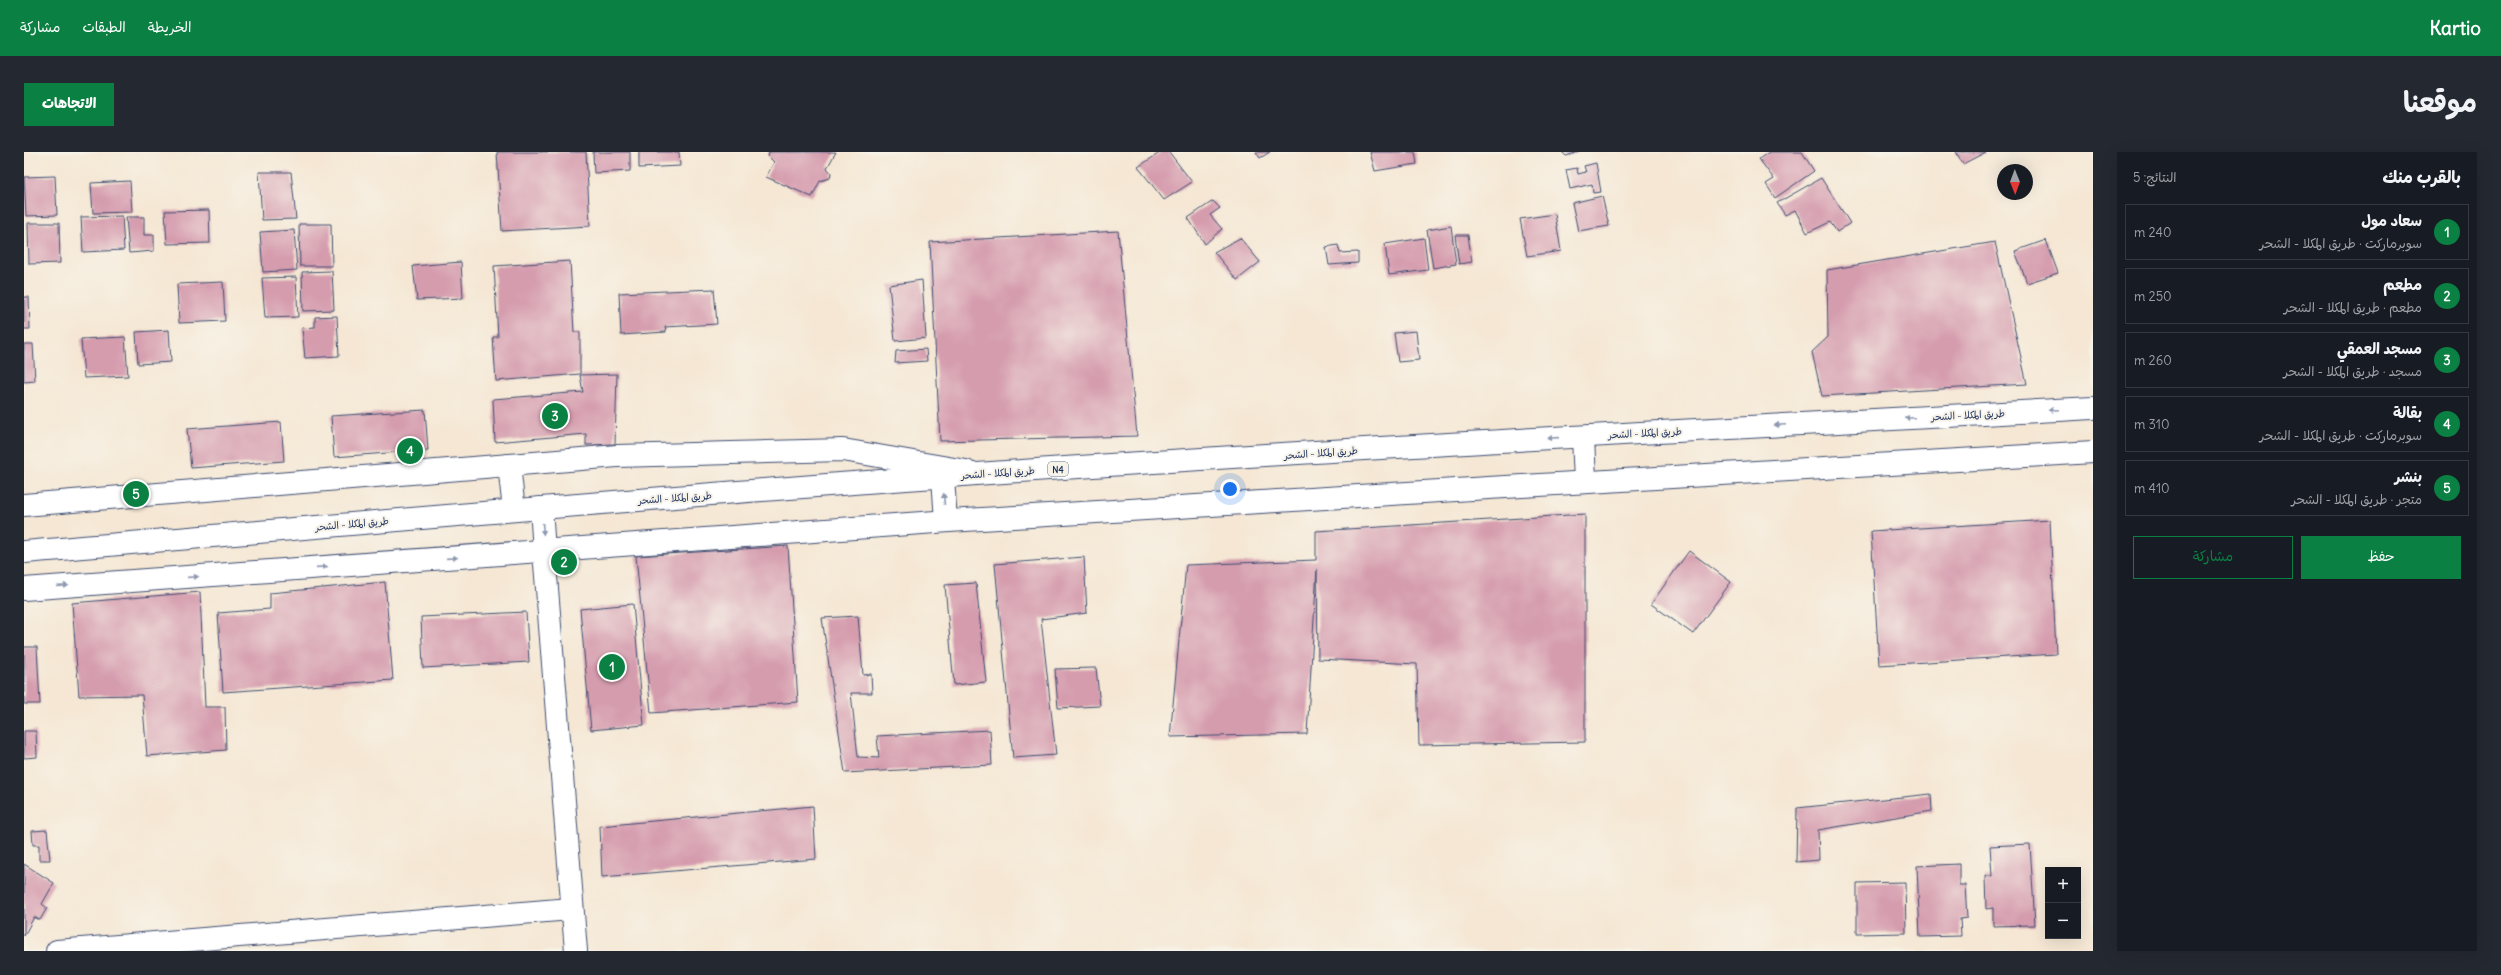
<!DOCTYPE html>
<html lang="ar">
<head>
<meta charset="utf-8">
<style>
  body { margin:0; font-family:Delius,"Playpen Sans Arabic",sans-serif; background:#242831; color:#f1f3f6; direction:rtl }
  .controls { position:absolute; right:12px; bottom:12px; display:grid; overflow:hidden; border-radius:0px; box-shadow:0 4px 16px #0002 }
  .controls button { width:36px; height:36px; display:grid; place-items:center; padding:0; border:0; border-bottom:1px solid #363941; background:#171b24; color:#f1f3f6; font:20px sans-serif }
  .compass { position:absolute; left:1973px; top:12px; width:36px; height:36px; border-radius:50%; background:#171b24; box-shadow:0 4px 16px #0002; rotate:179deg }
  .you { position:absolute; left:1206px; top:337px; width:14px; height:14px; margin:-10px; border:3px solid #fff; border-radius:50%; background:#1a73e8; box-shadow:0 0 0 6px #1a73e833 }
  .badge { display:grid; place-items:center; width:26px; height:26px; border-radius:50%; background:#0b8043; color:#fff; font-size:13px; font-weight:700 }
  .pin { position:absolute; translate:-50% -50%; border:2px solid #fff; box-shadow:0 1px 4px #0006 }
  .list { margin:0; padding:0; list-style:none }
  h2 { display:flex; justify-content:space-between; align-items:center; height:52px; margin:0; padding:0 16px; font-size:17px }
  h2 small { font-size:13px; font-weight:400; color:#9ea1a6 }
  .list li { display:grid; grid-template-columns:26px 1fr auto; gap:12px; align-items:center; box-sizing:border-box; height:56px; margin:0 8px 8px; padding:0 8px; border:1px solid #363941; border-radius:0px }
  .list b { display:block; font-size:15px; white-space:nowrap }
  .list p { margin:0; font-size:13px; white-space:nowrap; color:#9ea1a6 }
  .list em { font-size:13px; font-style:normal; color:#9ea1a6 }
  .actions { display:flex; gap:8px; padding:12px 16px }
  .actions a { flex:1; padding:9px 0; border:1px solid #0b8043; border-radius:0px; text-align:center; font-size:14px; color:#0b8043 }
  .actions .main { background:#0b8043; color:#fff }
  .map { position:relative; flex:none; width:2069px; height:799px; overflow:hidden; direction:ltr; border-radius:0px }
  header { display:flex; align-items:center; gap:24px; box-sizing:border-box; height:56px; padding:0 20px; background:#0b8043; color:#fff }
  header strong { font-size:19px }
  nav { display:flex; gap:22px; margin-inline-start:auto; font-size:14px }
  .intro { display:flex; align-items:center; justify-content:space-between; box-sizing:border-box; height:96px; padding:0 24px }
  h1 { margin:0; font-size:28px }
  .button { padding:10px 18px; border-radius:0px; background:#0b8043; color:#fff; font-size:14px; font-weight:700 }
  main { display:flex; gap:24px; padding:0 24px }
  aside { flex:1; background:#171b24; border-radius:0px; box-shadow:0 4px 16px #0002 }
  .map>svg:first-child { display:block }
  .building { fill:#d59cae }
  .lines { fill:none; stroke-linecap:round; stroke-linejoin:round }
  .minor-casing { stroke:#3c4b70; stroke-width:24 }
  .highway-casing { stroke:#3c4b70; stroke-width:24 }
  .minor { stroke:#fff; stroke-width:22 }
  .highway { stroke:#fff; stroke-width:22 }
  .oneway { fill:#8d97ae }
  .labels { text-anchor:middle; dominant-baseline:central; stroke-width:4; stroke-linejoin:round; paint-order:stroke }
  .shield { fill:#f7f3e8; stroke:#5d6a87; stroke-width:1 }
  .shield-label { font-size:9px; font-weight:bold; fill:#1b2f5e }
  .street-label { font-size:10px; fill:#1b2f5e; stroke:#f7f3e8 }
</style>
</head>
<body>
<header>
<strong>Kartio</strong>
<nav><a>الخريطة</a><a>الطبقات</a><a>مشاركة</a></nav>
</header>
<div class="intro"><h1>موقعنا</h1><a class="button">الاتجاهات</a></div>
<main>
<aside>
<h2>بالقرب منك<small>النتائج: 5</small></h2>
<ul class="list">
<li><span class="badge">1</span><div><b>سعاد مول</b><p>سوبرماركت · طريق المكلا - الشحر</p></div><em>240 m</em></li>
<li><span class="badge">2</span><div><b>مطعم</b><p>مطعم · طريق المكلا - الشحر</p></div><em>250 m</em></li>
<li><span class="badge">3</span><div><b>مسجد العمقي</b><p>مسجد · طريق المكلا - الشحر</p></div><em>260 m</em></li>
<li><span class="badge">4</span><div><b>بقالة</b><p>سوبرماركت · طريق المكلا - الشحر</p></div><em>310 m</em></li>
<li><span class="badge">5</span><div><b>بنشر</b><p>متجر · طريق المكلا - الشحر</p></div><em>410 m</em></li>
</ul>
<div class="actions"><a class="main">حفظ</a><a>مشاركة</a></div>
</aside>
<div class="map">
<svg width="2069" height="799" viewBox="0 0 2069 799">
  <rect width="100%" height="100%" fill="#f7f3e8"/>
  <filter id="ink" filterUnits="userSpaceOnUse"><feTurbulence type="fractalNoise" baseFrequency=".025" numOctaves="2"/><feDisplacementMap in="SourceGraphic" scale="8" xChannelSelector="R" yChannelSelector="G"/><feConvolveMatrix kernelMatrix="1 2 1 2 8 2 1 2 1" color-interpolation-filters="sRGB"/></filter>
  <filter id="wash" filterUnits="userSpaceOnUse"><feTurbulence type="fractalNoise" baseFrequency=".012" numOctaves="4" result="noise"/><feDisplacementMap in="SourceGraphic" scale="16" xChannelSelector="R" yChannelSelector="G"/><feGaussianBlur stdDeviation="0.9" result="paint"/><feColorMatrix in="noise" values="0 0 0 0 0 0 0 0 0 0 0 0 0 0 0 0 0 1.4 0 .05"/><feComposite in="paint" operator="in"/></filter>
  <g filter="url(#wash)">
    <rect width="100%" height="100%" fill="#f5e7d4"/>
    <g id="blocks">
      <!-- building -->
      <g class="building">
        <path d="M473,0H562L566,74L478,79Z"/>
        <path d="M569,0H606V19L570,21Z"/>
        <path d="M615,0H655L656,14L615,16Z"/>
        <path d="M745,0H812L803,16L807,21L806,26L796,29L788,45L742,25L750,10L744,4Z"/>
        <path d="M1137,0H1145L1168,30L1140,48L1114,15Z"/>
        <path d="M1232,0H1246L1236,6Z"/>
        <path d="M1346,0H1391L1393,12L1351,19Z"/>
        <path d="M1538,0H1555L1542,4Z"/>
        <path d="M1745,0H1778L1790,19L1751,46L1742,32L1750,27L1735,7Z"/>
        <path d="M1932,0H1962L1939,12Z"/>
        <path d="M1572,11L1577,40L1569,41L1568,32L1546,37L1542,18L1553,16L1554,22L1562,20L1560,14Z"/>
        <path d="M235,20H267L272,67L238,68Z"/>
        <path d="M31,24L33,63L2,64L0,25Z"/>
        <path d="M1797,26L1826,71L1813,80L1806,70L1783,81L1771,58L1761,63L1753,51Z"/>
        <path d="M106,29L108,60L69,61L67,31Z"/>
        <path d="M1578,44L1585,74L1554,79L1548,51Z"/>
        <path d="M1189,49L1196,56L1186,63L1198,77L1181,92L1164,66Z"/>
        <path d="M185,58L186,91L143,92L141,59Z"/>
        <path d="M1531,62L1537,99L1503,104L1496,67Z"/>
        <path d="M98,64L100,98L59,100L57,65Z"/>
        <path d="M102,65H120V83H130V99L105,101Z"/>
        <path d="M4,71H35L36,111L5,112Z"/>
        <path d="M275,72H307L308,114H276Z"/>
        <path d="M1427,74L1432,112L1409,116L1403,78Z"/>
        <path d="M270,78L273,118L239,120L236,80Z"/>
        <path d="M1094,79L1113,284L916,289L906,90Z"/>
        <path d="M1431,83H1444L1448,110L1435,112Z"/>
        <path d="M1216,86L1236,110L1213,128L1190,100Z"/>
        <path d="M1400,86L1404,118L1365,123L1361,92Z"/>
        <path d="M2022,88L2034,121L2003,131L1991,99Z"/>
        <path d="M1971,90L2003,232L1798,244L1788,200L1804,185L1803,118Z"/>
        <path d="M1314,93L1316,101L1334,100V111L1305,113L1302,95Z"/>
        <path d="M546,109L550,180H556V222L472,229L469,185H474L470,114Z"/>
        <path d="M437,110L439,146L393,148L389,114Z"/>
        <path d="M308,119L310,158L279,159L278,120Z"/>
        <path d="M272,125L274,165L241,166L238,126Z"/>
        <path d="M898,128L902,186L871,189L865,133Z"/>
        <path d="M199,130L201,169L155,171L153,132Z"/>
        <path d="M690,137L693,172L641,175L642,180L597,183L595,141Z"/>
        <path d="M0,145H5L6,177H0Z"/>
        <path d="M313,164L315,204L281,206L278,176L291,175V165Z"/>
        <path d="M145,178L147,210L114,212L112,180Z"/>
        <path d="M1392,179L1395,208L1374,210L1370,181Z"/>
        <path d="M101,185L104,224L60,226L57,187Z"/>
        <path d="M0,192H9L11,229L0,230Z"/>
        <path d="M902,197L903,209L871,211L872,199Z"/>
        <path d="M593,222L591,292L562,293V282L471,290L469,247L559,240L556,223Z"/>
        <path d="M401,258L404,298L310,305L307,264Z"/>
        <path d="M257,270L260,309L167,316L163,277Z"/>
        <path d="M1561,362V590L1395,593L1393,512L1294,507L1293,417L1283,582L1146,585L1162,413L1292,408V379Z"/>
        <path d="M2026,368L2032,502L1855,513L1847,379Z"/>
        <path d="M764,394L774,550L627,561L612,404Z"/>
        <path d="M1665,399L1707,430L1669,482L1627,452Z"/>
        <path d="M1060,405L1063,461L1017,467L1032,603L989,606L971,412Z"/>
        <path d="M361,430L369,528L199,540L194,461L246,457V441Z"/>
        <path d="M952,431L962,530L930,533L921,433Z"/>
        <path d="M176,440L181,555H201L202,598L123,604L118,543L55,544L48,451Z"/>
        <path d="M609,452L620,573L567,578L556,457Z"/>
        <path d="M502,460L505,510L399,516L397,465Z"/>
        <path d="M834,464L839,523L847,522L848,541H827L834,605L855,606L853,584L966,578L968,613L821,621L798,466Z"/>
        <path d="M0,495H13L16,552H0Z"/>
        <path d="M1072,516L1076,554L1034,556L1031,517Z"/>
        <path d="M0,579H12L13,605L0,606Z"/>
        <path d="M1907,642L1908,659L1794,678L1795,708L1772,710L1773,656Z"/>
        <path d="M789,654L792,707L578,725L576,674Z"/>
        <path d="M23,678L26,708H15V693H9L8,679Z"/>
        <path d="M2006,692L2011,773L1969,774V756L1962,757L1961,724H1968L1966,694Z"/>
        <path d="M0,712L30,731L18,752L23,756L16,768L10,765L0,784Z"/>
        <path d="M1935,712V733H1941L1943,766L1936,767L1937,784L1896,785L1893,714Z"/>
        <path d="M1881,730L1882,781L1833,782V731Z"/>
      </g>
    </g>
  </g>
  <g filter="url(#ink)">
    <use href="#blocks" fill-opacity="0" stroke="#3c4b70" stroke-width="1"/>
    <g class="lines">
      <defs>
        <g id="minor">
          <path d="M0,353L593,304L819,298L942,319"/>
          <path d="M520,399L552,799"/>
          <path d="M33,799L547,757"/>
        </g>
        <g id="highway">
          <path d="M1559,285L1561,329"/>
          <path d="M485,313L490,358"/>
          <path d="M919,325L922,369"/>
          <path d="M517,356L520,399"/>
          <path d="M0,400C308,374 616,346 925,324C1306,297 1687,277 2069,256"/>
          <path d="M0,437C308,414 616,389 925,369C1306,343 1688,325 2069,300"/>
        </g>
      </defs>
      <!-- minor casing -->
      <use href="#minor" class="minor-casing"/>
      <!-- highway casing -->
      <use href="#highway" class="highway-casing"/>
      <!-- minor -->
      <use href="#minor" class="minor"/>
      <!-- highway -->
      <use href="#highway" class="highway"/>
    </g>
    <!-- one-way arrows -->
    <defs><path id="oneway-solid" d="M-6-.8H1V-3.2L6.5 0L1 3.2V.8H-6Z"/></defs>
    <g class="oneway">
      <use href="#oneway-solid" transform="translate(2030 258) rotate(177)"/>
      <use href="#oneway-solid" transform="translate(1886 266) rotate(177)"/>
      <use href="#oneway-solid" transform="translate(1756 273) rotate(177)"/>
      <use href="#oneway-solid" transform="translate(1529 286) rotate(176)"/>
      <use href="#oneway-solid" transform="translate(920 347) rotate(-94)"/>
      <use href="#oneway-solid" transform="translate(519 377) rotate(86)"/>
      <use href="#oneway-solid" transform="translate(428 406) rotate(-4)"/>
      <use href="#oneway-solid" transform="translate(298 415) rotate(-4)"/>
      <use href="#oneway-solid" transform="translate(169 425) rotate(-4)"/>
      <use href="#oneway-solid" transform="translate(39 434) rotate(-4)"/>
    </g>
  </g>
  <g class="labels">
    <!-- shield labels -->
    <rect class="shield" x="1024" y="310" width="20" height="14" rx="3"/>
    <g class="shield-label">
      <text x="1034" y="317">N4</text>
    </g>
    <!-- street labels -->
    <g class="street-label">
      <text transform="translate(1944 263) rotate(-3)">طريق المكلا - الشحر</text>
      <text transform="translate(1621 281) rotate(-3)">طريق المكلا - الشحر</text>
      <text transform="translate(1297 301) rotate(-4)">طريق المكلا - الشحر</text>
      <text transform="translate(974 321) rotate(-4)">طريق المكلا - الشحر</text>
      <text transform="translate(651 346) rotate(-4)">طريق المكلا - الشحر</text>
      <text transform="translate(328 372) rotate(-5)">طريق المكلا - الشحر</text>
    </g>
  </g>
</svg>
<div class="controls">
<button>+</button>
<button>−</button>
</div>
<svg class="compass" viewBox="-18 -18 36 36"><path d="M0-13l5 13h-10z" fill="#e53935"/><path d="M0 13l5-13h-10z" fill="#9ea1a6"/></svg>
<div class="you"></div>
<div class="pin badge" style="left:588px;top:515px">1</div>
<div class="pin badge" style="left:540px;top:410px">2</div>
<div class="pin badge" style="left:531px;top:264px">3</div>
<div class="pin badge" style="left:386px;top:299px">4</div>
<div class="pin badge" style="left:112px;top:342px">5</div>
</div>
</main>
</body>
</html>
